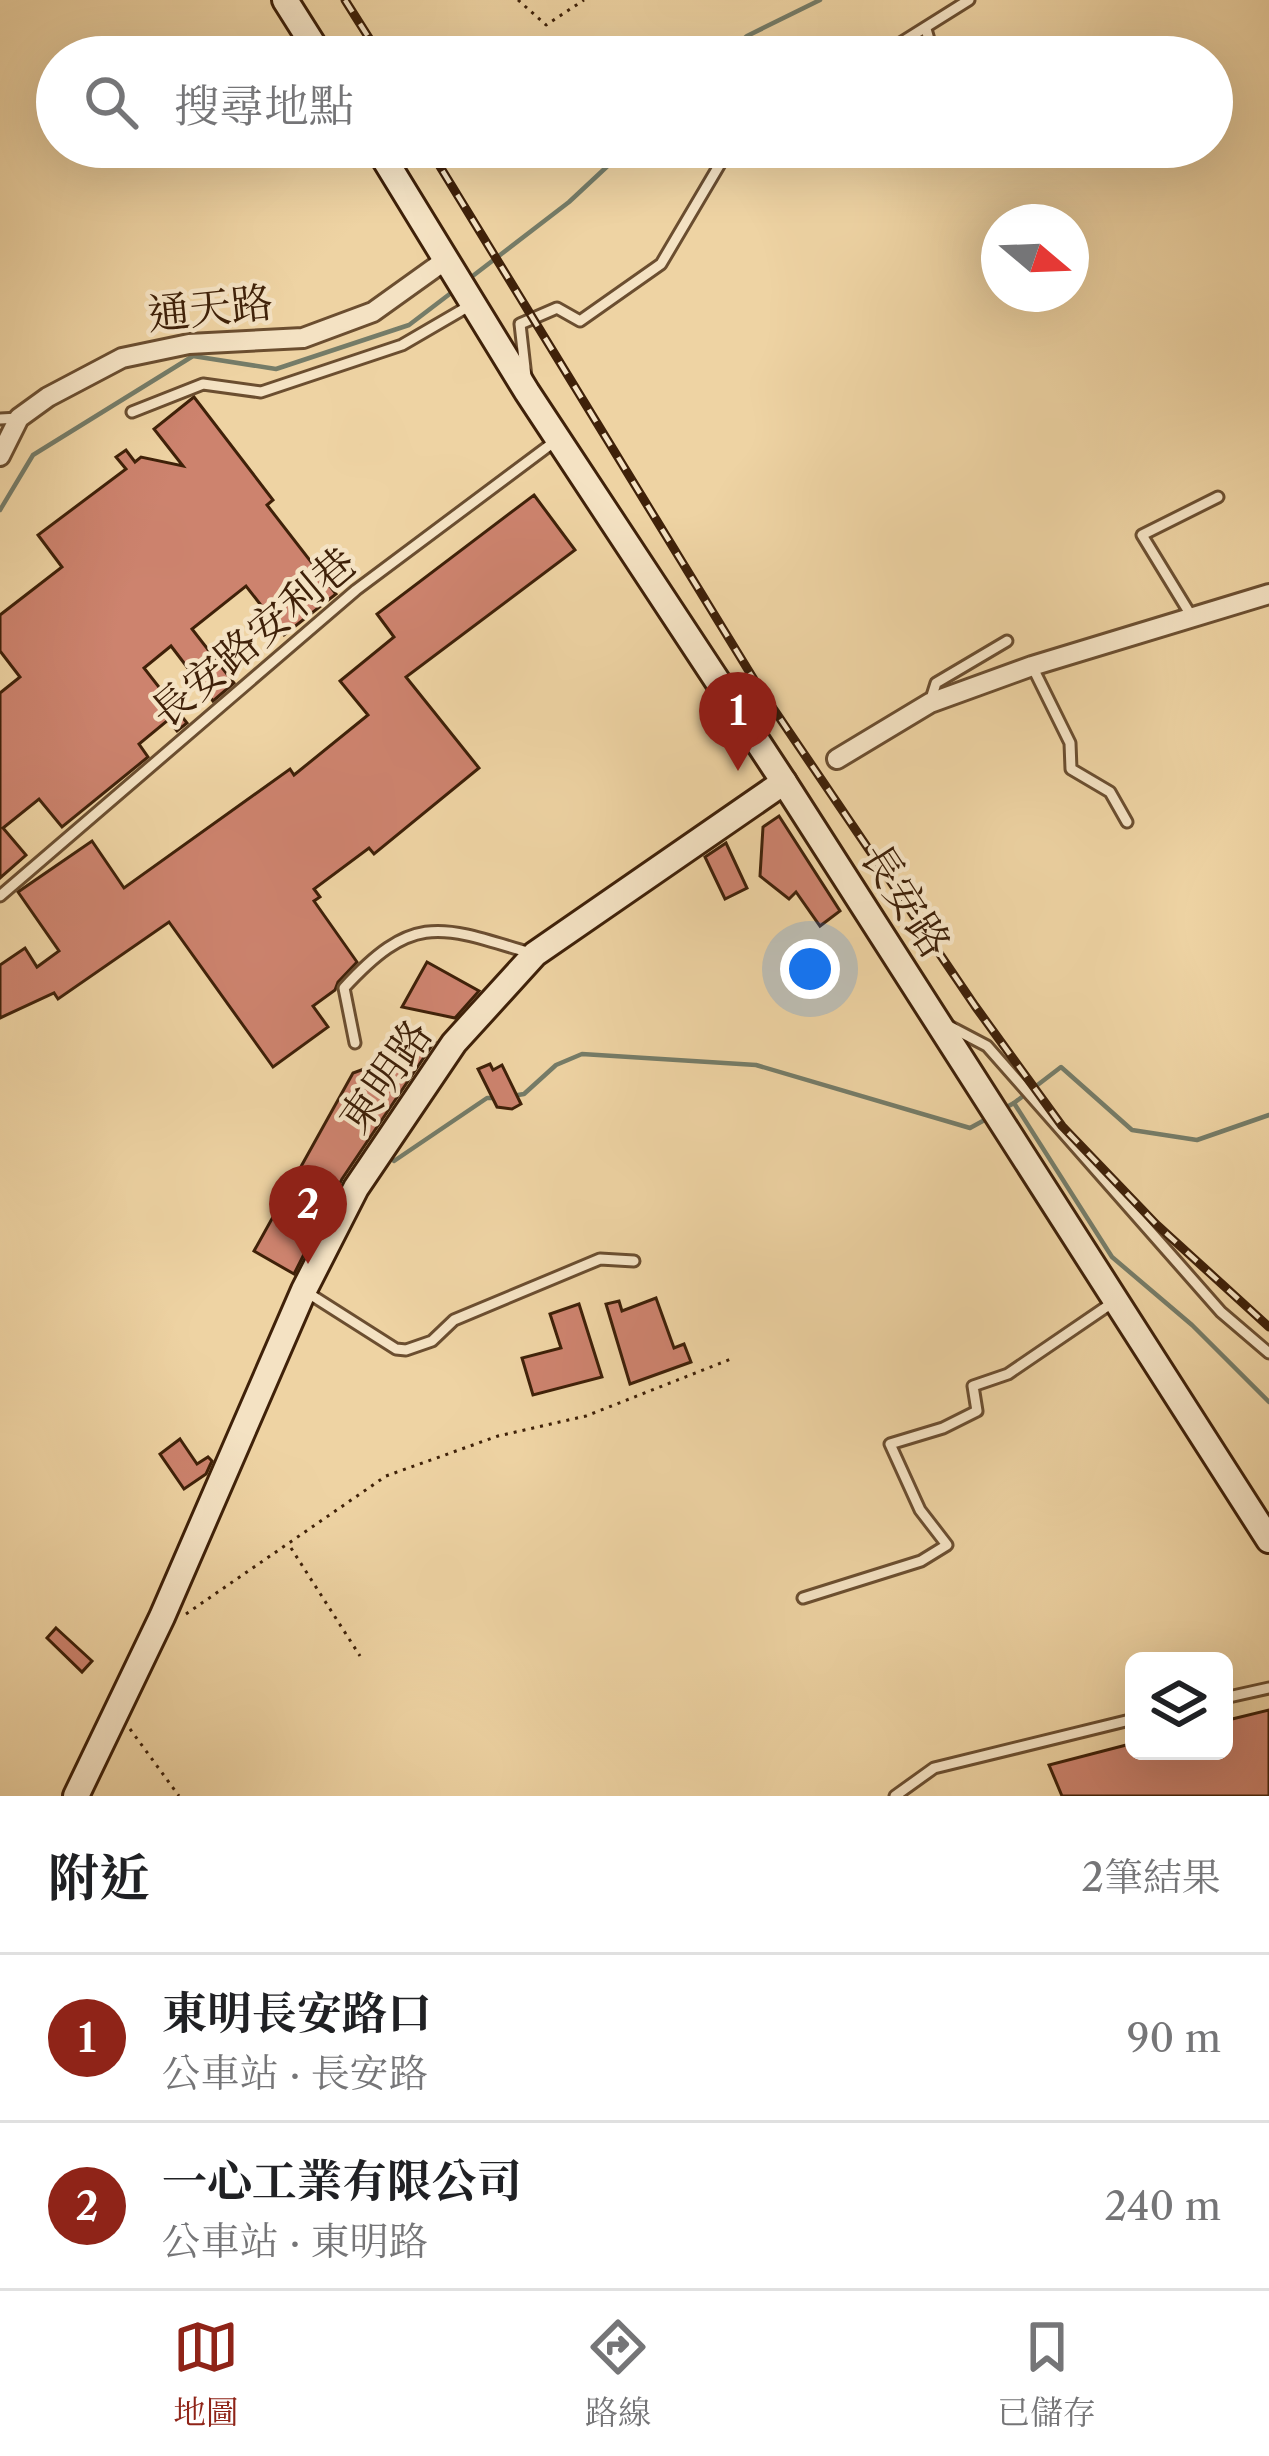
<!DOCTYPE html>
<html lang="zh-TW">
<head>
<meta charset="utf-8">
<style>
  body { margin:0; font-family:"Libre Caslon Text","Noto Serif TC",serif; background:#f2f2f2; color:#202124 }
  .controls { position:absolute; right:36px; bottom:36px; display:grid; overflow:hidden; border-radius:18px; box-shadow:0 12px 48px #0002 }
  .controls button { width:108px; height:108px; display:grid; place-items:center; padding:0; border:0; border-bottom:3px solid #e0e0e0; background:#fff; color:#202124; font:60px sans-serif }
  .compass { position:absolute; left:981px; top:204px; width:108px; height:108px; border-radius:50%; background:#fff; box-shadow:0 12px 48px #0002; rotate:109deg }
  .you { position:absolute; left:810px; top:969px; width:42px; height:42px; margin:-30px; border:9px solid #fff; border-radius:50%; background:#1a73e8; box-shadow:0 0 0 18px #1a73e833 }
  .badge { display:grid; place-items:center; width:78px; height:78px; border-radius:50%; background:#8f2418; color:#fff; font-size:39px; font-weight:700 }
  .pin { position:absolute; translate:-50% -99px; filter:drop-shadow(0 3px 6px #0008) }
  .pin::after { content:''; position:absolute; top:63px; width:42px; height:36px; background:inherit; clip-path:polygon(0 0,100% 0,50% 100%) }
  .list { margin:0; padding:0; list-style:none }
  h2 { display:flex; justify-content:space-between; align-items:center; height:156px; margin:0; padding:0 48px; font-size:51px }
  h2 small { font-size:39px; font-weight:400; color:#757577 }
  .list li { display:grid; grid-template-columns:78px 1fr auto; gap:36px; align-items:center; box-sizing:border-box; height:168px; padding:0 48px; border-top:3px solid #e0e0e0 }
  .list b { display:block; font-size:45px; white-space:nowrap }
  .list p { margin:0; font-size:39px; white-space:nowrap; color:#757577 }
  .list em { font-size:39px; font-style:normal; color:#757577 }
  .icon { flex:none; width:66px; height:66px; fill:none; stroke:currentColor; stroke-width:2; stroke-linecap:round; stroke-linejoin:round }
  .map { position:relative; flex:none; width:1269px; height:1796px; overflow:hidden }
  .search { position:absolute; background:#fff; box-shadow:0 12px 48px #0002; left:36px; right:36px; top:36px; height:132px; display:flex; align-items:center; gap:30px; box-sizing:border-box; padding:0 42px; border-radius:66px; color:#757577; font-size:45px }
  .sheet { height:492px; background:#fff }
  nav { display:flex; justify-content:space-around; align-items:center; box-sizing:border-box; height:168px; border-top:3px solid #e0e0e0; background:#fff; font-size:33px; color:#757577 }
  nav a { display:grid; justify-items:center; gap:6px }
  nav .on { color:#8f2418 }
  .map>svg:first-child { display:block }
  .lines { fill:none; stroke-linecap:round; stroke-linejoin:round }
  .stream { stroke:#757c68; stroke-width:4.5 }
  .building { fill:#cd836e; stroke:#3f2109; stroke-width:3 }
  .lane-casing { stroke:#6b4e30; stroke-width:15 }
  .street-casing { stroke:#6b4e30; stroke-width:24 }
  .secondary-casing { stroke:#3f2109; stroke-width:30 }
  .path { stroke:#3f2109; stroke-width:3; stroke-dasharray:3 6; stroke-linecap:butt }
  .lane { stroke:#f4e2c3; stroke-width:9 }
  .street { stroke:#f4e2c3; stroke-width:18 }
  .secondary { stroke:#f4e2c3; stroke-width:24 }
  .rail-casing { stroke:#3f2109; stroke-width:9 }
  .rail { stroke:#f4e2c3; stroke-width:4.5; stroke-dasharray:14; stroke-linecap:butt }
  .labels { text-anchor:middle; dominant-baseline:central; stroke-width:9; stroke-linejoin:round; paint-order:stroke }
  .street-label { font-size:42px; fill:#3f2109; stroke:#f4e2c3 }
</style>
</head>
<body>
<div class="map">
<svg width="1269" height="1796" viewBox="0 0 1269 1796">
  <rect width="100%" height="100%" fill="#eed3a3"/>
  <filter id="stains"><feTurbulence type="fractalNoise" baseFrequency=".00167" numOctaves="4"/><feColorMatrix values="0 0 0 0 .2 0 0 0 0 .09 0 0 0 0 .02 0 0 0 .5 -.17"/></filter>
  <radialGradient id="worn" r=".72"><stop offset=".6" stop-color="#630" stop-opacity="0"/><stop offset="1" stop-color="#630" stop-opacity=".3"/></radialGradient>
  <g class="lines">
    <!-- stream -->
    <g class="stream">
      <path d="M724,57L747,36L820,0"/>
      <path d="M474,275L569,202L628,147"/>
      <path d="M0,510L33,455L193,356L276,369L409,325L451,293"/>
      <path d="M512,1096L524,1094L556,1065L582,1054L756,1065L970,1128L990,1117"/>
      <path d="M1014,1103L1061,1067L1132,1130L1197,1140L1269,1115"/>
      <path d="M1005,1108L1014,1103L1112,1257L1192,1325L1269,1402"/>
      <path d="M394,1161L487,1098H495"/>
    </g>
  </g>
  <!-- building -->
  <g class="building">
    <path d="M194,397L273,500L267,505L336,594L284,635L246,586L192,629L234,683L213,701L171,646L144,668L187,723L177,731L168,720L139,744L148,757L62,827L39,799L3,828L26,855L0,878V693L20,677L0,651V615L62,567L38,535L126,469L116,457L126,450L135,462L141,457L183,466L154,429Z"/>
    <path d="M534,495L575,550L406,677L479,768L374,854L369,848L314,889L320,897L314,901L357,962L338,982L335,990L313,1006L328,1027L273,1067L169,922L58,999L54,993L0,1018V965L25,948L37,967L59,951L18,892L92,841L124,888L290,769L294,775L368,715L340,681L394,637L377,614Z"/>
    <path d="M779,816L840,911L820,926L796,892L789,899L760,876L763,827Z"/>
    <path d="M726,843L747,888L725,899L705,857Z"/>
    <path d="M427,962L479,991L455,1018L402,1007Z"/>
    <path d="M433,1044L342,1179L294,1274L254,1251L353,1073Z"/>
    <path d="M490,1064L493,1070L502,1065L521,1104L512,1109L497,1107L478,1069Z"/>
    <path d="M656,1298L674,1348L684,1344L691,1362L630,1384L606,1304L619,1301L622,1311Z"/>
    <path d="M579,1304L602,1377L533,1395L522,1358L561,1348L550,1314Z"/>
    <path d="M180,1439L197,1464L208,1457L212,1461L206,1474L184,1489L160,1454Z"/>
    <path d="M56,1628L92,1661L82,1672L47,1638Z"/>
    <path d="M1269,1710V1796H1062L1049,1765L1134,1743V1751H1224V1721Z"/>
  </g>
  <g class="lines">
    <defs>
      <g id="lane">
        <path d="M926,29L934,57"/>
        <path d="M878,57L969,0"/>
        <path d="M962,147L965,158"/>
        <path d="M526,377L520,324L557,308L580,321L661,264L730,147"/>
        <path d="M132,412L203,384L261,392L402,345L469,306"/>
        <path d="M0,419L19,418"/>
        <path d="M1192,617L1142,535L1218,497"/>
        <path d="M1032,666L1070,743L1071,769L1110,792L1127,822"/>
        <path d="M930,702L936,683L1007,641"/>
        <path d="M0,896L356,590L558,439"/>
        <path d="M947,1025L987,1046L1221,1312L1269,1353"/>
        <path d="M355,1043L344,988C413,913 439,925 530,953"/>
        <path d="M308,1293L396,1349L406,1350L432,1341L454,1320L600,1259L634,1261"/>
        <path d="M803,1598L921,1561L947,1545L920,1510L890,1444L943,1428L977,1411L973,1386L1008,1374L1112,1303"/>
        <path d="M1224,1698L1269,1688"/>
        <path d="M895,1796L934,1768L1134,1719"/>
      </g>
      <g id="street">
        <path d="M0,456L19,418L48,397L122,358L189,344L303,338L373,312L447,259"/>
        <path d="M837,759L930,703L1032,666L1269,594"/>
      </g>
      <g id="secondary">
        <path d="M285,0L321,57"/>
        <path d="M377,147L527,392L784,782L1269,1540"/>
        <path d="M76,1796L162,1617L304,1290L356,1188L454,1043L535,954L784,782"/>
      </g>
    </defs>
    <!-- lane casing -->
    <use href="#lane" class="lane-casing"/>
    <!-- street casing -->
    <use href="#street" class="street-casing"/>
    <!-- secondary casing -->
    <use href="#secondary" class="secondary-casing"/>
    <!-- path -->
    <g class="path">
      <path d="M518,0L546,25L584,0"/>
      <path d="M291,1548L360,1656"/>
      <path d="M186,1614L386,1476L498,1436L586,1416L731,1359"/>
      <path d="M130,1729L179,1796"/>
    </g>
    <!-- lane -->
    <use href="#lane" class="lane"/>
    <!-- street -->
    <use href="#street" class="street"/>
    <!-- secondary -->
    <use href="#secondary" class="secondary"/>
    <defs>
      <g id="rail">
        <path d="M345,0L381,57"/>
        <path d="M428,147L758,686L975,1006L1062,1126L1156,1224L1269,1327"/>
      </g>
    </defs>
    <!-- rail casing -->
    <use href="#rail" class="rail-casing"/>
    <!-- rail -->
    <use href="#rail" class="rail"/>
  </g>
  <g class="labels">
    <!-- street labels -->
    <g class="street-label">
      <text transform="translate(210 308) rotate(-6)">通天路</text>
      <text transform="translate(253 637) rotate(-40)">長安路安利巷</text>
      <text transform="translate(906 900) rotate(57)">長安路</text>
      <text transform="translate(385 1076) rotate(-55)">東明路</text>
    </g>
  </g>
  <rect width="100%" height="100%" filter="url(#stains)"/>
  <rect width="100%" height="100%" fill="url(#worn)"/>
</svg>
<div class="controls">
<button><svg class="icon" aria-label="layers" viewBox="0 0 24 24"><path d="M12 4l9 5-9 5-9-5zM3 14l9 5 9-5"/></svg></button>
</div>
<svg class="compass" viewBox="-18 -18 36 36"><path d="M0-13l5 13h-10z" fill="#e53935"/><path d="M0 13l5-13h-10z" fill="#757577"/></svg>
<div class="you"></div>
<div class="pin badge" style="left:738px;top:771px">1</div>
<div class="pin badge" style="left:308px;top:1264px">2</div>
<div class="search"><svg class="icon" aria-label="search" viewBox="0 0 24 24"><circle cx="10" cy="10" r="6"/><path d="M15 15l6 6"/></svg>搜尋地點</div>
</div>
<section class="sheet">
<h2>附近<small>2筆結果</small></h2>
<ul class="list">
<li><span class="badge">1</span><div><b>東明長安路口</b><p>公車站 · 長安路</p></div><em>90 m</em></li>
<li><span class="badge">2</span><div><b>一心工業有限公司</b><p>公車站 · 東明路</p></div><em>240 m</em></li>
</ul>
</section>
<nav>
<a class="on"><svg class="icon" aria-label="map" viewBox="0 0 24 24"><path d="M3 6l6-2 6 2 6-2v14l-6 2-6-2-6 2zM9 4v14M15 6v14"/></svg>地圖</a>
<a><svg class="icon" aria-label="directions" viewBox="0 0 24 24"><path d="M12 3l9 9-9 9-9-9zM9 14v-3h6M13 9l2 2-2 2"/></svg>路線</a>
<a><svg class="icon" aria-label="saved" viewBox="0 0 24 24"><path d="M7 4h10v16l-5-4-5 4z"/></svg>已儲存</a>
</nav>
</body>
</html>
